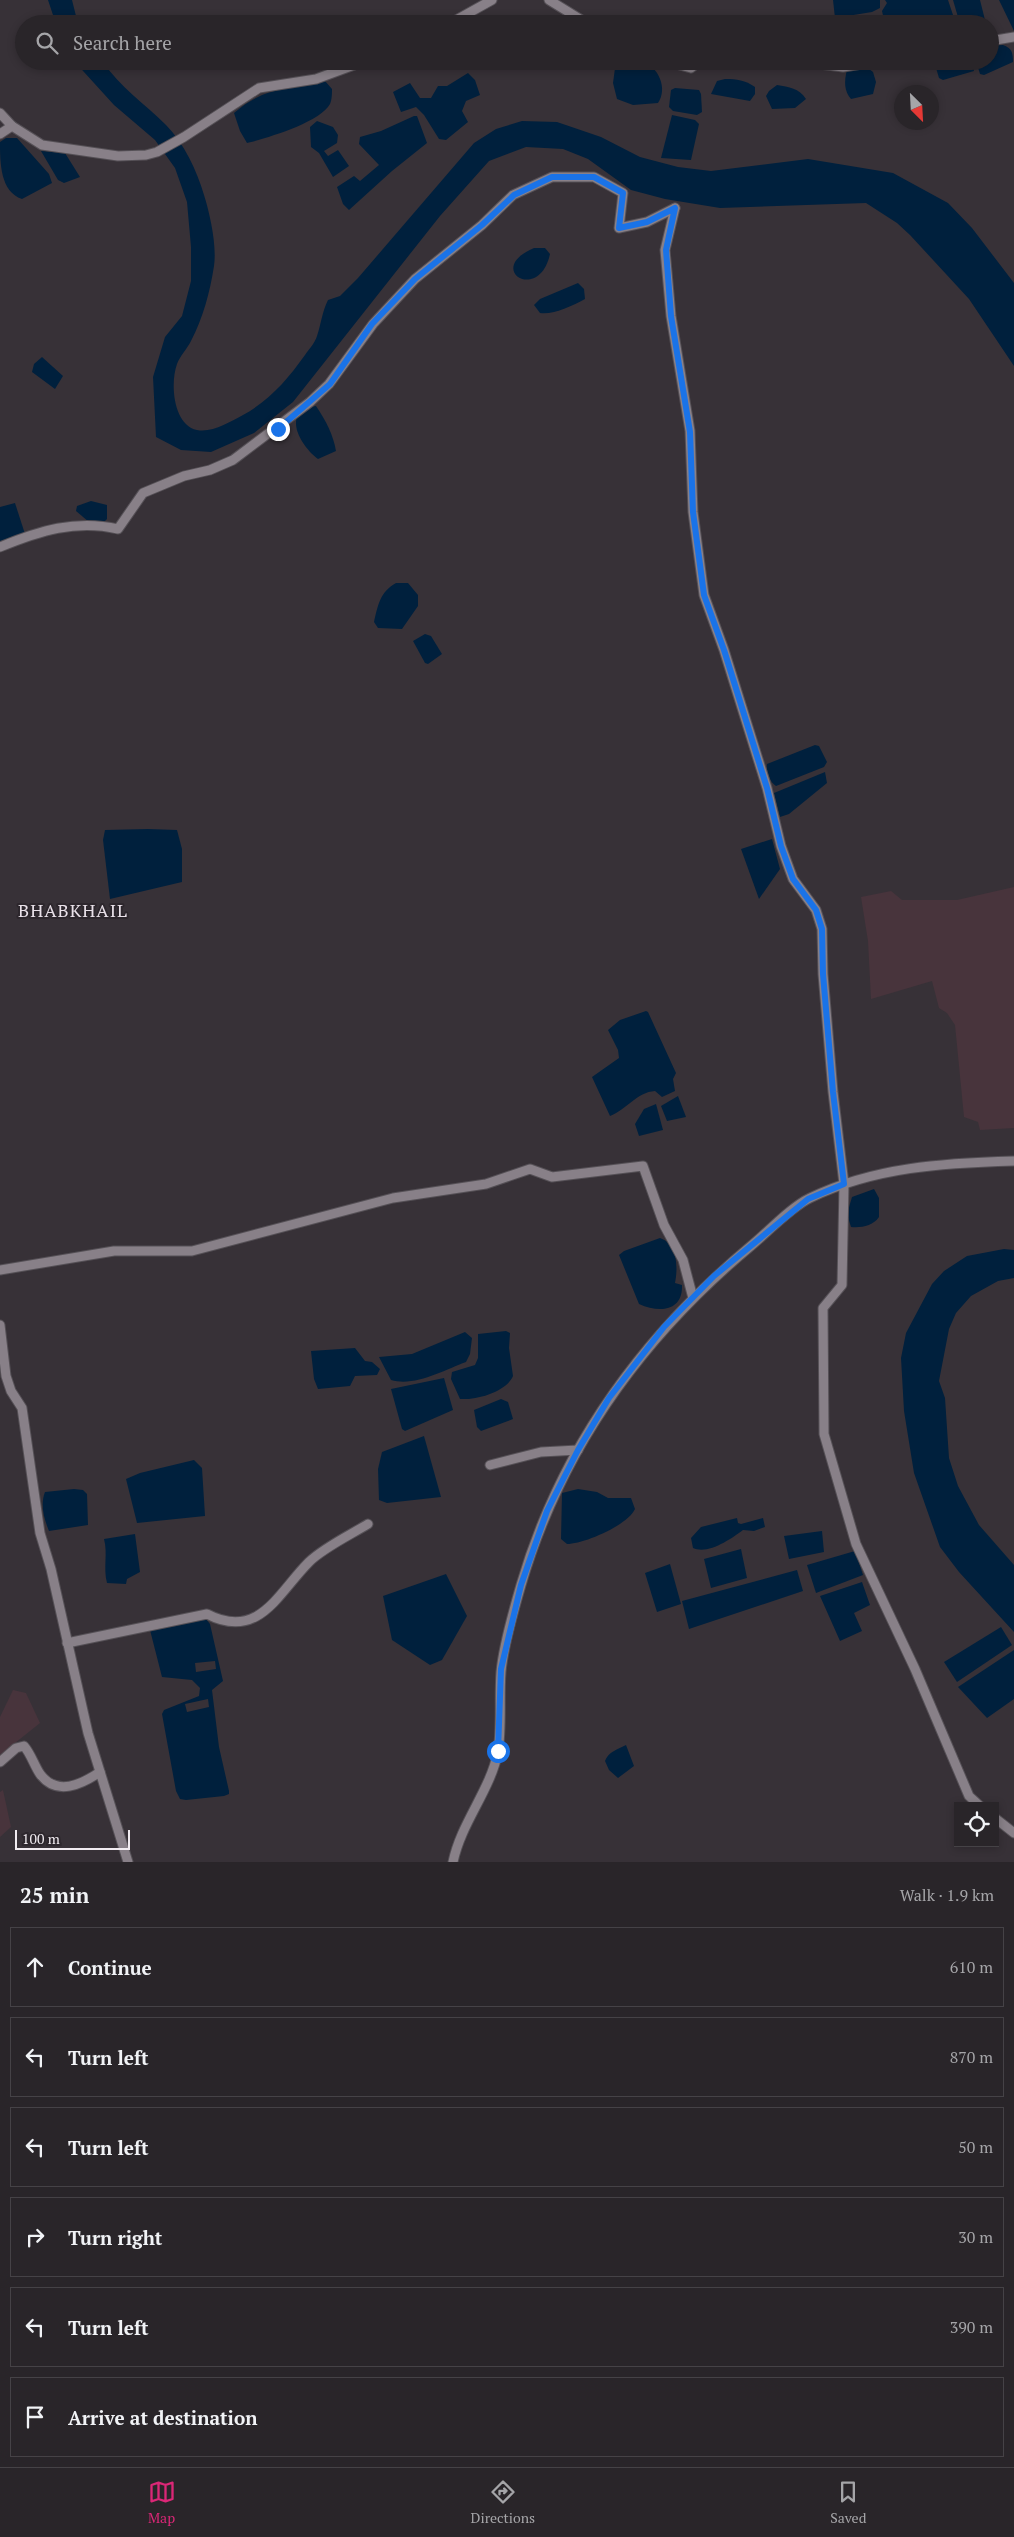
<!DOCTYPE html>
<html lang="en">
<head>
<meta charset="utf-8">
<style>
  body { margin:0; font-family:"PT Serif",serif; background:#312d31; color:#f1f3f6 }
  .controls { position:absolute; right:15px; bottom:15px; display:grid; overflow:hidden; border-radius:0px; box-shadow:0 2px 8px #0003 }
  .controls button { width:45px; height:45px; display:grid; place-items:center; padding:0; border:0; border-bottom:1px solid #454246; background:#292529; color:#f1f3f6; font:25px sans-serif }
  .compass { position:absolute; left:894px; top:85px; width:45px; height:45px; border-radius:50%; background:#292529; box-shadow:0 2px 8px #0003; rotate:156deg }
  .scale { position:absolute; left:15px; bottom:12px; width:115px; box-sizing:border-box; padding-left:5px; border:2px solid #f1ecf1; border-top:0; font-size:14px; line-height:18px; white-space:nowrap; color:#f1ecf1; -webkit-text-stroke:4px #2d272d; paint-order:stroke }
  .stop { position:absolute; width:15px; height:15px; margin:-11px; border:4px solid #1a73e8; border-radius:50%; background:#fff }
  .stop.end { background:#1a73e8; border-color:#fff; box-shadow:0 1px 5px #0008 }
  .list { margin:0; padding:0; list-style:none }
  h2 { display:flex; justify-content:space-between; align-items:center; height:65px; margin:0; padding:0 20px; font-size:21px }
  h2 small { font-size:16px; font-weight:400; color:#a5a5a8 }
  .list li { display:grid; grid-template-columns:32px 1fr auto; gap:15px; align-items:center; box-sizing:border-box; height:80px; margin:0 10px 10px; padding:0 10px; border:1px solid #454246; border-radius:0px }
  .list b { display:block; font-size:19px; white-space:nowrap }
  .list em { font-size:16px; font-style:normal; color:#a5a5a8 }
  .icon { flex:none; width:28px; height:28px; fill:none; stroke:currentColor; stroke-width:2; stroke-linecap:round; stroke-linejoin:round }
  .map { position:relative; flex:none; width:1014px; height:1862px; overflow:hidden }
  .search { position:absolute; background:#292529; box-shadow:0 2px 8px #0003; left:15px; right:15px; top:15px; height:55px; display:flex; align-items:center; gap:12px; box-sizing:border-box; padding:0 18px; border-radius:28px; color:#a5a5a8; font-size:19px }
  .sheet { height:605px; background:#292529 }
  nav { display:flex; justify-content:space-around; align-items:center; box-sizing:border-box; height:70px; border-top:1px solid #454246; background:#292529; font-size:14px; color:#a5a5a8 }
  nav a { display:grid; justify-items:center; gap:2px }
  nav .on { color:#db2777 }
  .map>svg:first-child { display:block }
  .industrial { fill:#48343c }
  .water { fill:#00203d; fill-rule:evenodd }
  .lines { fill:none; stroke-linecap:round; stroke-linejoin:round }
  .minor-casing { stroke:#555056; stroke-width:11 }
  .minor { stroke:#888088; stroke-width:9 }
  .route { stroke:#1a73e8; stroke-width:6 }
  .labels { text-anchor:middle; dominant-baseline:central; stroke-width:4; stroke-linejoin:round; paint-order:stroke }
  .quarter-label { font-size:18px; letter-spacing:1px; fill:#e9e1e9; stroke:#2d272d }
</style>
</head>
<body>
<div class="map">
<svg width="1014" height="1862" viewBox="0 0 1014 1862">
  <rect width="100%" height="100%" fill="#373137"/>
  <!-- industrial -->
  <g class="industrial">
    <path d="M1014,887V1128L980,1130L978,1122L964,1117L955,1025L947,1013L939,1008L932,981L871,999L868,941L861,897L891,891L902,900H957Z"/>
    <path d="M13,1690L26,1693L40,1723L0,1755V1717Z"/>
    <path d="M3,1790L11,1827L0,1837V1792Z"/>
  </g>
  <!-- water -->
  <g class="water">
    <path d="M48,0H72L78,24H56Z"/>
    <path d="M833,0H880V8L872,12L835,18Z"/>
    <path d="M885,0H948L956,24H885L882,11L887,3L896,2L887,3Z"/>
    <path d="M953,0H980L986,24H960Z"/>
    <path d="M999,0H1014V31Z"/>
    <path d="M1003,45C1012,48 1013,53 1013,62L984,75L980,74L976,61H990V46Z"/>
    <path d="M74,61H102C120,87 145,104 166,125C184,143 197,171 204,195C210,214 217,246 214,266C210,292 203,318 191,341C187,349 180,356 177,364C170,383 173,425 197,430C212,433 230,422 243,415C270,400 287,380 305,355C309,349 315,343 317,336C321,324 322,312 328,300L340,296L358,278L474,143L496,129L522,121L557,122L601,137L640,157L678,167L711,171L808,159L893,173L948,203L972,228L1014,283V366L969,299L910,235L897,223L866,203L720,208L665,199L631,190L588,159L563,149L526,147L489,161L440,216L293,402L254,433L211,452L181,450L156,437L153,377L165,337L182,316L191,281V247L187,202L175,168L155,140L114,105Z"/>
    <path d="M616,61C624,61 634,60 641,61C659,66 668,89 658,103L633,105L617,99L613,83Z"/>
    <path d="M934,61H972L974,71L943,80L939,78Z"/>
    <path d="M869,69L873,72L876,82L873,94L851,99C844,91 844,81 847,70Z"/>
    <path d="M468,73L475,80L480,95L466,101L462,111L468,122L446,140L439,139L424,115L416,107L401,112L393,92L410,83L420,98H431L438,86H447Z"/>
    <path d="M725,79C737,79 745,80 755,87V94L750,101L711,94L717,81Z"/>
    <path d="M325,81L332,89C332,93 332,100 330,104C319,123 267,138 247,143L240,131L234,113C265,86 288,90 325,81Z"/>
    <path d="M777,85C789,87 799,88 806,99L795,108L772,109L766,96L769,91Z"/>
    <path d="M675,88L699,90L701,94L702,112L697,115L673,111L669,107L671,90Z"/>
    <path d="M672,115L695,120L699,124L691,160L661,158Z"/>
    <path d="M414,116H417L427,143L392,171L349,210L343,204L337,187L354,176L360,181L379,165L359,144L360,137L381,131Z"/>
    <path d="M317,121L333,127L338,135L337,143L324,151L328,156L338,150L349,166L333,177L319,153L311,147L310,127Z"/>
    <path d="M6,138H17L49,174L52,183L22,199C0,192 0,162 0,142Z"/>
    <path d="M41,151L65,153L80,177L64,183L58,180Z"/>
    <path d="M534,248H545L550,254C539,304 484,269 534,248Z"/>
    <path d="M578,283L584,289L585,299C572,306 553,315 540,313L534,305L540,299Z"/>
    <path d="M42,357L63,376L55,389L32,372L34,364Z"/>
    <path d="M316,406C326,421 333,434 336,451L318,459C300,446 280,410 316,406Z"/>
    <path d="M91,501L107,505V519L103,523L89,522L76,511L77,506Z"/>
    <path d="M15,503L25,534L0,544V507Z"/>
    <path d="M396,583H408L418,595V606L402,629L378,628L374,622C378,605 380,592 396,583Z"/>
    <path d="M425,634L431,636L442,654L428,664L425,663L413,641Z"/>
    <path d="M815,745L819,746L827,762L824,767L776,786C770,783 766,771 767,764Z"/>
    <path d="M825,772L827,783L789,814L780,817L774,793Z"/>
    <path d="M148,829L177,830L182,849V882L110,899L103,840L105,830Z"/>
    <path d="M772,839L780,869L759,899L741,849Z"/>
    <path d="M646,1011L648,1012L676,1073L673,1079L675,1091L662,1097L655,1091C637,1092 626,1110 610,1116L592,1077L619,1058L618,1050L608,1030L620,1020Z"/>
    <path d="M678,1096L686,1117L667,1121L661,1106Z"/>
    <path d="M656,1104L663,1130L639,1136L635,1124L644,1109Z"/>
    <path d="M874,1189L879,1198V1217C873,1226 861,1228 851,1227L847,1214L852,1197Z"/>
    <path d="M660,1238C678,1244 678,1268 675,1283L682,1285C683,1312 659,1313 639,1304L619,1255L624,1251Z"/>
    <path d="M1004,1249L1014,1250V1278L998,1281L971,1296L956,1313L949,1329L939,1381L945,1398L949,1458L958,1486L979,1525L1014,1565V1632L959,1572L940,1547L914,1473L904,1411L901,1358L906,1333L932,1284L944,1271L967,1256Z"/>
    <path d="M506,1331L510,1333L509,1348L513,1376C506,1392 477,1400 460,1399L451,1379L452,1372L475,1365L478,1358V1334Z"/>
    <path d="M465,1332L472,1338L470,1354L466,1362C444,1370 415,1387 391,1380L379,1357L412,1354Z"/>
    <path d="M355,1348L365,1361L372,1362L380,1369L377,1375L355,1376L350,1386L318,1389L314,1379L311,1351Z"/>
    <path d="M444,1378L453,1410L405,1431L402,1429L391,1389Z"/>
    <path d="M501,1399L508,1402L513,1419L481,1431L477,1427L474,1410Z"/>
    <path d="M424,1436L441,1497L387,1503L379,1500L378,1469L382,1452Z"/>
    <path d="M194,1460L202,1468L205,1516L137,1523L126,1479L140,1473Z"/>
    <path d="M74,1489L83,1490L87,1494L88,1525L49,1531C44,1519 40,1504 45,1492Z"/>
    <path d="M578,1489L597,1492L608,1498H631L635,1509C628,1525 584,1544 567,1544L561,1539L562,1493Z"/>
    <path d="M737,1518L738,1523L741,1524L763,1518L765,1527L754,1531L743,1530C731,1539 708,1555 693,1548L691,1538L701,1527Z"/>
    <path d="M822,1531L824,1552L789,1559L784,1536Z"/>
    <path d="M135,1534L140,1572L127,1579L126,1584L107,1583C103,1567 108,1554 104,1539Z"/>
    <path d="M741,1549L747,1578L711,1588L704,1559Z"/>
    <path d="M855,1551L863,1575L816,1593L807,1565Z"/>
    <path d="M670,1564L681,1604L657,1612L645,1573Z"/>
    <path d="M797,1570L803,1591L689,1629L682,1601Z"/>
    <path d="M446,1574L467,1616L442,1660L430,1665L392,1640L383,1596Z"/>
    <path d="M862,1582L870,1605L854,1613L862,1631L840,1641L820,1596Z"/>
    <path d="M206,1619L210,1624L223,1681L212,1690L219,1747L229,1791V1794L224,1796L186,1800L180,1799L176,1791L162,1714L164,1710L199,1696L200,1688L192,1680L162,1677L150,1630ZM215,1661L216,1669L196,1672L195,1663ZM208,1699L209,1707L187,1712L185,1704Z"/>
    <path d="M1001,1627L1012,1645L957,1682L944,1662Z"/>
    <path d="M1014,1650V1699L987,1718L958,1687Z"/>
    <path d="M626,1745L634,1766L618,1778L609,1770L605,1761C608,1752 618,1749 626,1745Z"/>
  </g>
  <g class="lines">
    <defs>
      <g id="minor">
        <path d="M549,0L588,24"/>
        <path d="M449,24L492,0"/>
        <path d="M990,41L1014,37"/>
        <path d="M665,61L691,68L700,61"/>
        <path d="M796,61L843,67L881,61"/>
        <path d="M0,113L12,126L42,145L118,156L146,155L157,152L184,137L259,88L316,79L365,61"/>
        <path d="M0,134L12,126"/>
        <path d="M675,208L665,250L671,316L690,431L693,512L704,595L724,650L767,788L781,846L793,879L816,910L822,929L823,974L833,1092L844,1184L842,1285L823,1308L824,1434L856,1544L915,1669L969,1796L980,1806"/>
        <path d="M0,547C39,531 76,519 118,529L143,493L184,476L210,470L233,460L310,402L329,384L373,324L415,279L482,225L513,195L552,177H594L623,193L619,228L647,222L675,208"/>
        <path d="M0,1270L114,1251H192L393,1198L486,1184L530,1169L552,1177L643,1166L664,1225L683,1260L693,1298"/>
        <path d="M0,1325L6,1376L11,1391L22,1408L40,1533L51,1569L88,1733L128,1862"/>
        <path d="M490,1465L541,1452L578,1450"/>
        <path d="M67,1643L207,1614C259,1641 278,1593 309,1562C323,1548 350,1535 368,1524"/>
        <path d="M0,1762L16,1748L24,1746C31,1754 34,1765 40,1774C57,1797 82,1784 100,1772"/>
        <path d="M995,1818L1014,1833"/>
        <path d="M453,1862C461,1823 490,1791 498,1752C502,1726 499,1698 501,1672C503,1648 514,1609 521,1585C561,1448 644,1335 752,1245C769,1231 791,1207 810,1198C874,1167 944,1163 1014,1161"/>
      </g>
    </defs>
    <!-- minor casing -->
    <use href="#minor" class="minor-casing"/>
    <!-- minor -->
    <use href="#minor" class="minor"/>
  </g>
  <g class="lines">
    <!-- route -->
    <path class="route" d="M278,429L330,384L372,324L415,279L482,225L514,195L552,177H594L623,193L619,228L647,222L675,208L666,250L671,316L690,432L693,512L704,595L724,650L767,788L781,846L793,879L816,910L822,929L823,974L833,1092L844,1184L808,1199L714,1276L664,1327L609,1398L578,1450L547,1511L521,1585L501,1669L498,1751"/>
  </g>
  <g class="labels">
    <!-- quarter labels -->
    <g class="quarter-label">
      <text x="73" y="910">BHABKHAIL</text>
    </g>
  </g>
</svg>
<div class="controls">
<button><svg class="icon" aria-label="locate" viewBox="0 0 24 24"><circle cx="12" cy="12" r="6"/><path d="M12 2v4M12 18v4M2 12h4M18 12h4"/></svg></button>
</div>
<svg class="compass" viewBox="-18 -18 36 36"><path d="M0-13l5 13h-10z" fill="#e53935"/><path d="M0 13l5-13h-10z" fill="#a5a5a8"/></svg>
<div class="scale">100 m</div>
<div class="stop" style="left:498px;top:1751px"></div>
<div class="stop end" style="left:278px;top:429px"></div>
<div class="search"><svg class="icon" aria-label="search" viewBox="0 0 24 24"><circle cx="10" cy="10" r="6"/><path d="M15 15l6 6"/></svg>Search here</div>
</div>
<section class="sheet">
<h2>25 min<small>Walk · 1.9 km</small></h2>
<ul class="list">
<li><svg class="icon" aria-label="ahead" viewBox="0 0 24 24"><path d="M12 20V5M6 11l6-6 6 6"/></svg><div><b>Continue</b></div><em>610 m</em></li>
<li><svg class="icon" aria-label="left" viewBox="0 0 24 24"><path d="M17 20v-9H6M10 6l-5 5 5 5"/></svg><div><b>Turn left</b></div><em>870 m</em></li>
<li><svg class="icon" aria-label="left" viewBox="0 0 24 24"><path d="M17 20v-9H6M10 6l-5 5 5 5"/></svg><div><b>Turn left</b></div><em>50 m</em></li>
<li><svg class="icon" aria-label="right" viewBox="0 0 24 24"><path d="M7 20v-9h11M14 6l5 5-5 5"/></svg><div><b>Turn right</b></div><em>30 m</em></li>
<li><svg class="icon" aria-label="left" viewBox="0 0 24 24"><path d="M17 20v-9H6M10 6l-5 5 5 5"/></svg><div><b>Turn left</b></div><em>390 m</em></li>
<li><svg class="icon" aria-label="arrive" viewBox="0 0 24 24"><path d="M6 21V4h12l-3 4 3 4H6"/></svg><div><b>Arrive at destination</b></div></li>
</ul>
</section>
<nav>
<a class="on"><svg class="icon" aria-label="map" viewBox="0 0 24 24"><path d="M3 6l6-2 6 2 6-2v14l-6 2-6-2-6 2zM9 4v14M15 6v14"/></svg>Map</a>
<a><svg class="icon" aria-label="directions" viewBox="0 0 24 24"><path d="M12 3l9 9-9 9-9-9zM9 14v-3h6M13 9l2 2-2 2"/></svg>Directions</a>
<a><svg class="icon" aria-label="saved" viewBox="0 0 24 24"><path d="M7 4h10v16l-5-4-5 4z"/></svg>Saved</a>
</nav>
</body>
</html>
